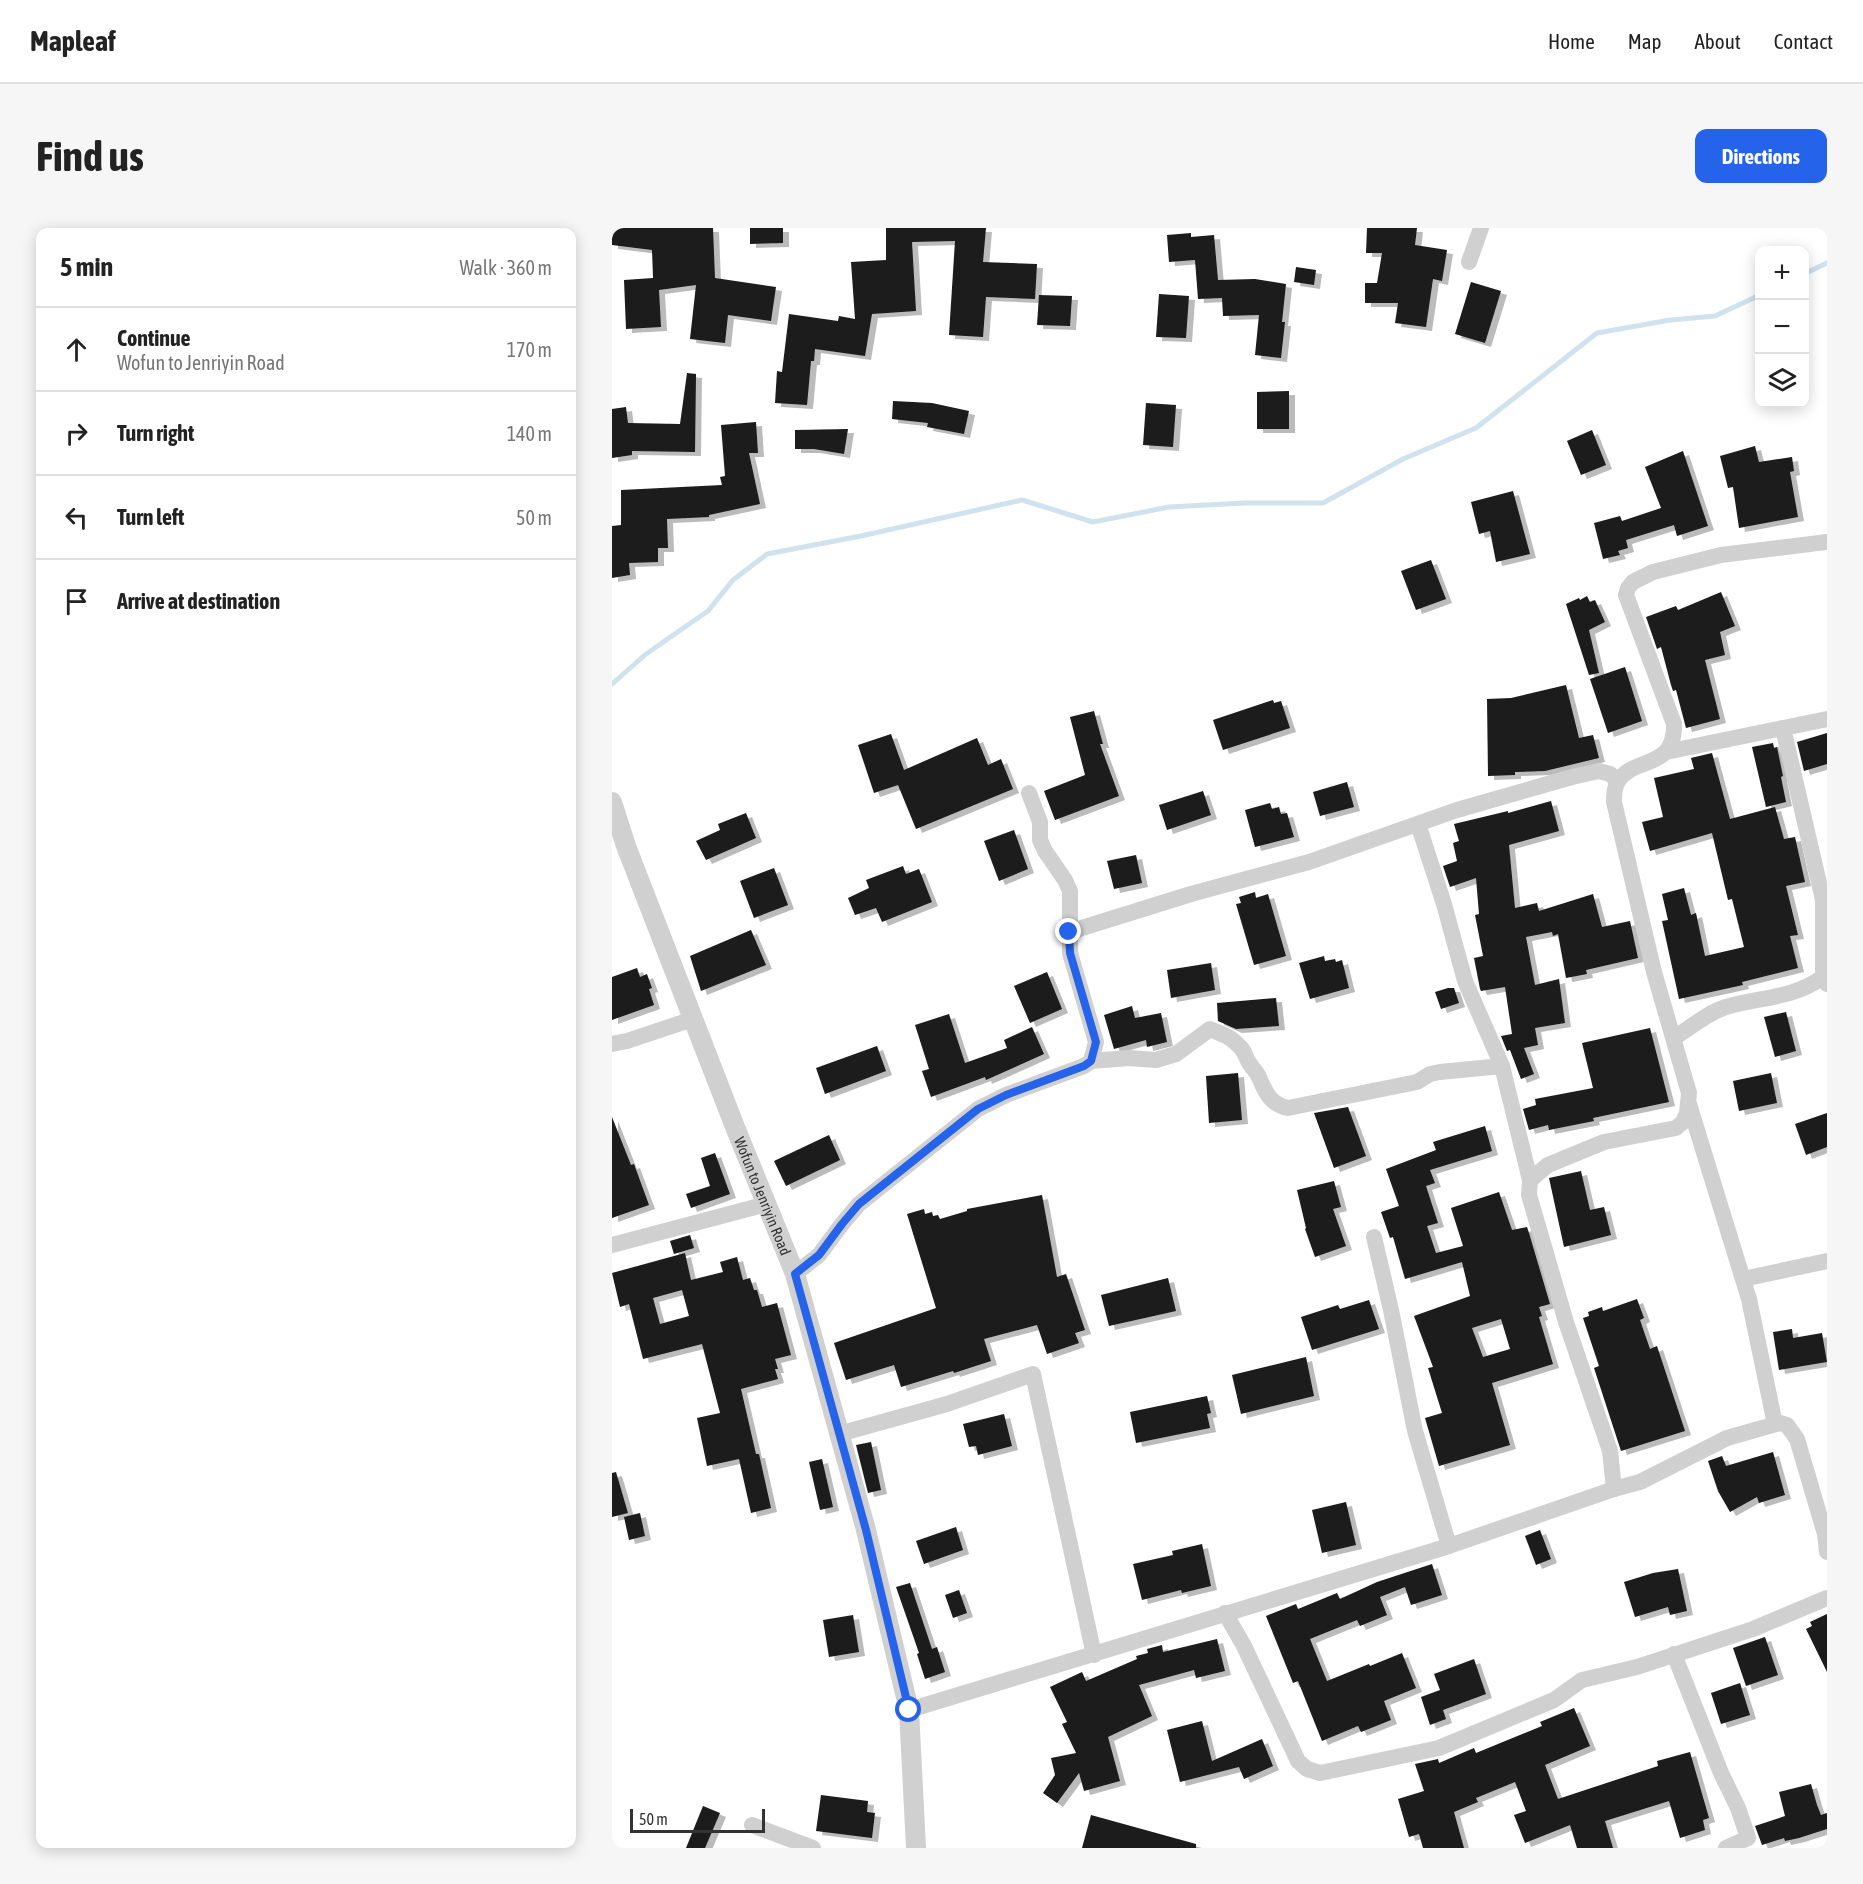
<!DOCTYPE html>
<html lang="en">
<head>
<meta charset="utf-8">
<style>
  body { margin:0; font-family:"Asap Condensed",sans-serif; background:#f6f6f6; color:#222 }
  .controls { position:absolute; right:18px; top:18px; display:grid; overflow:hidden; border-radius:12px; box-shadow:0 3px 15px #0003 }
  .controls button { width:54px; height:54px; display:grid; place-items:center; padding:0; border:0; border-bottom:2px solid #e0e0e0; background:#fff; color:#222; font:30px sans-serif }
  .scale { position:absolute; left:18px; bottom:15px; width:135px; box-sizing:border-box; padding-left:6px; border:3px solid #333; border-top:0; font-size:16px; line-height:21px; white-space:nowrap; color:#333; -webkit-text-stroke:4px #fff; paint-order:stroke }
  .stop { position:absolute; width:18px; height:18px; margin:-14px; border:4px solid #2563eb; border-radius:50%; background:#fff }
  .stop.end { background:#2563eb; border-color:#fff; box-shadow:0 2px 6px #0008 }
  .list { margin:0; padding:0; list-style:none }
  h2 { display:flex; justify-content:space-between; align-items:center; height:78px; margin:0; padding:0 24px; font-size:26px }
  h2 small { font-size:20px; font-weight:400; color:#767676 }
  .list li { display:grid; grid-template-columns:39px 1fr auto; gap:18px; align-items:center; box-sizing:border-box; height:84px; padding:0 24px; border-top:2px solid #e0e0e0 }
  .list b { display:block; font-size:22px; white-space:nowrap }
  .list p { margin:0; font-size:20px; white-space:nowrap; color:#767676 }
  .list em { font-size:20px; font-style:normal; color:#767676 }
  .icon { flex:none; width:33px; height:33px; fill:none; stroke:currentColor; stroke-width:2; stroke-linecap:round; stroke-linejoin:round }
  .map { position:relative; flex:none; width:1215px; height:1620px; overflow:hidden; border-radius:12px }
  header { display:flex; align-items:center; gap:36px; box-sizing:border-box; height:84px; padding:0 30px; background:#fff; border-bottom:2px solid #e0e0e0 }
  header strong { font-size:28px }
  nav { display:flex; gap:33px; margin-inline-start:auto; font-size:21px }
  .intro { display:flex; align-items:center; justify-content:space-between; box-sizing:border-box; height:144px; padding:0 36px }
  h1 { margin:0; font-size:42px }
  .button { padding:15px 27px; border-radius:12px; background:#2563eb; color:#fff; font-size:21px; font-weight:700 }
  main { display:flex; gap:36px; padding:0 36px }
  aside { flex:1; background:#fff; border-radius:12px; box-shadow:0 3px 15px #0003 }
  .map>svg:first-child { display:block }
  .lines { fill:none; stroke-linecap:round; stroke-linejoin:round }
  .stream { stroke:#cfe2ee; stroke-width:5 }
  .building { fill:#1a1a1a; fill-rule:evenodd; filter:url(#shadow) }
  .minor { stroke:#d0d0d0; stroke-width:16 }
  .tertiary { stroke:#d0d0d0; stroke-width:20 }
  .route { stroke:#2563eb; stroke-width:8 }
  .labels { text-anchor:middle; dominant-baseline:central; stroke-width:6; stroke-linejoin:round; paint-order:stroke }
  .street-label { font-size:15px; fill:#333; stroke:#fff }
</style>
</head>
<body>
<header>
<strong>Mapleaf</strong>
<nav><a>Home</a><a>Map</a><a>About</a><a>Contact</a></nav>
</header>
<div class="intro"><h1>Find us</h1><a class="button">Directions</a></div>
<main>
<aside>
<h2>5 min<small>Walk · 360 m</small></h2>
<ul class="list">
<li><svg class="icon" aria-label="ahead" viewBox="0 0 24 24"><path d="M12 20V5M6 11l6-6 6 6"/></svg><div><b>Continue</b><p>Wofun to Jenriyin Road</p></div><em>170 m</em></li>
<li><svg class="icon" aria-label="right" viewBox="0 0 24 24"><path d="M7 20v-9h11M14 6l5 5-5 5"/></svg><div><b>Turn right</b></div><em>140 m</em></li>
<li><svg class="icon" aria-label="left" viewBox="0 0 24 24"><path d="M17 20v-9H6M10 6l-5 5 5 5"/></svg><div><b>Turn left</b></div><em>50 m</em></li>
<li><svg class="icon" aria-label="arrive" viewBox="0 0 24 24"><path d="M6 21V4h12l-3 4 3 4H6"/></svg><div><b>Arrive at destination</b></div></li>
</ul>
</aside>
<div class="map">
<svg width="1215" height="1620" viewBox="0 0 1215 1620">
  <defs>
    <filter id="shadow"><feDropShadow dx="6" dy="4" stdDeviation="0" flood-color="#0004"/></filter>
  </defs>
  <rect width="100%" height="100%" fill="#fff"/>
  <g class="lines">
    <!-- stream -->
    <g class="stream">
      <path d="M1192,46L1215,35"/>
      <path d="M0,456L34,426L96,383L121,352L155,326L249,308L410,272L481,294L557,279L633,275H711L791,231L864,200L985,105L1058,92L1103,88L1148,67"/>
    </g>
  </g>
  <!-- building -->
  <g class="building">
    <path d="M0,0H101L103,50L164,59L159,93L116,87L113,115L78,111L84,57L47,62L49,99L14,101L12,52L41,50L40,22L0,17Z"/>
    <path d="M138,0H171V15L138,16Z"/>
    <path d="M274,0H374L371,34L425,36L423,71L374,69L371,109L337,107L343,13L300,14L304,83L260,86L253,128L203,121L202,133H199L195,177L163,175L165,143L170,144L177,86L226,93L227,88L243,91L239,34L274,32Z"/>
    <path d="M755,0H805L803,17L835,22L830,53L821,51L814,99L783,95L786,75H753V55H765L770,25H754Z"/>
    <path d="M579,5V9L602,7L606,52L643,51L674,56L670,94H673L669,130L643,127L647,87L611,88L610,70L586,71L583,32L557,34L555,7Z"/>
    <path d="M684,39L704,42L702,57L682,54Z"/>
    <path d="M859,54L889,63L873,115L843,106Z"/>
    <path d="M547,66L577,68L574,110L544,109Z"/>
    <path d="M427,67L460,68L458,98L425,97Z"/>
    <path d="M75,145L84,146L83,224L20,223V227L0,230V181L14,179L16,195L68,196Z"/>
    <path d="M677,163V201H645V164Z"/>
    <path d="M281,173L320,175L357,183L352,206L315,199L316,195L280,191Z"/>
    <path d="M534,175L564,177L561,219L531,217Z"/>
    <path d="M144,194L146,225H137L148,276L97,287V289L55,291L56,320H46V334L17,335L18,347L0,350V298L9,297V262L110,257L108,249L113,248L109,197Z"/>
    <path d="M236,201L232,226L202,221H183V202Z"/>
    <path d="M980,202L994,237L969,247L955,213Z"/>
    <path d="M1143,218L1147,234L1180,229L1182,243L1178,244L1186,289L1127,300L1121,259L1116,260L1108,228Z"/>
    <path d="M1071,223L1096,298L1065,308L1062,297L1014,312L1016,320L1006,323L1008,327L991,331L982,295L1008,288L1010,293L1049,280L1033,239Z"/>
    <path d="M901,263L918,326L884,334L878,303L867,306L859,274Z"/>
    <path d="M819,332L834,371L804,382L789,343Z"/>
    <path d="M1109,364L1123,398L1108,404L1113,427L1093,432L1108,491L1074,500L1064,462L1061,463L1059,457L1049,419L1045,421L1034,389L1064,378L1066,382Z"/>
    <path d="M975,368L978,374L983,372L993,394L977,402L987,445L977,447L954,376L967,370L968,372Z"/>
    <path d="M1013,439L1030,493L996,505L978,451Z"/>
    <path d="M954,457L967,510L981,507L987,530L933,543L903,544V547L876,548L875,471L899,470Z"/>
    <path d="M661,472L662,475L669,473L678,500L611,522L601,492Z"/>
    <path d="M482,483L491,516H488L507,568L443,592L432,563L473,547L458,489Z"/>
    <path d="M1215,505V536L1192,543L1185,514Z"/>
    <path d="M279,506L292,542L365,510L376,537L389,531L401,561L304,601L286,557L262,565L246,517Z"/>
    <path d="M1161,515L1162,520L1165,519L1171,548L1169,549L1174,574L1154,579L1140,519Z"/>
    <path d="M1100,525L1118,591L1163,579L1172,611L1183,609L1193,654L1174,658L1186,707L1178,708L1186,740L1130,754L1131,757L1067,771L1050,693L1056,692L1050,666L1072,660L1079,687L1084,685L1093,728L1132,719L1120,671L1116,672L1100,605L1038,623L1030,594L1051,589L1042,550L1082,541L1079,530Z"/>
    <path d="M735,554L742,579L708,588L701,564Z"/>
    <path d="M591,563L599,587L555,602L547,577Z"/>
    <path d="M939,573L947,603L897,617L903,680L925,675L927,683L981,666L990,699L1018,693L1026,730L974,742L975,746L954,750L946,706L941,708L940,704L914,709L923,757L947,751L953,795L923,800L926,817L912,820L922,846L909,851L898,822L895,823L889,808L900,806L893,759L869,763L868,761L862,730L871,728L863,687L867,686L864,650L838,659L831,638L845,633L841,615L847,613L842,596L896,583V585Z"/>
    <path d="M658,575L660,581L667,579L669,586L675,585L682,609L643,619L633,582Z"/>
    <path d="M134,585L144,610L94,632L84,613L108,602L106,596Z"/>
    <path d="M402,602L416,641L387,653L372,613Z"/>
    <path d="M524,627L530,655L502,661L495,633Z"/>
    <path d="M291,638L294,646L307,641L320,674L270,694L264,680L243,687L236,670L257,660L254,652Z"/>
    <path d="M162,640L176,677L142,690L128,653Z"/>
    <path d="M643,664L644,670L656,666L674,728L642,737L624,676L629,675L627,669Z"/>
    <path d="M139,702L154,737L89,763L78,728Z"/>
    <path d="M712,728L713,733L723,731L724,734L730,732L737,760L698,771L687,735Z"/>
    <path d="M599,735L603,762L559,770L555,742Z"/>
    <path d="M25,740L28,749L35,746L40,760L37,761L42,777L0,792V749Z"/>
    <path d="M435,744L450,781L418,795L402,758Z"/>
    <path d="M836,760H842L847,775L829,781L823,764Z"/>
    <path d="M664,770L667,798L624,801L606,793L605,775Z"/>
    <path d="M520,778L523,790L549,785L555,814L535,819L534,812L502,821L492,787Z"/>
    <path d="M1174,784L1184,823L1163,829L1152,789Z"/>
    <path d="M337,786L353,835L395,820L392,812L420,799L432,826L374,852L373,849L319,869L310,843L317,841L303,797Z"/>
    <path d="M1038,800L1057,874L981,890L982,893L937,902L936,897L917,902L911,881L924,877L923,871L981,860L970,815Z"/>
    <path d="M265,818L274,843L213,866L204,840Z"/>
    <path d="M626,845L630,892L597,895L594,848Z"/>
    <path d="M1159,845L1165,875L1127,883L1121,853Z"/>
    <path d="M736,879L754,928L722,940L702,885Z"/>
    <path d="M1215,885V919L1194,927L1183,896Z"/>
    <path d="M0,889L19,937L22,936L37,977L0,990Z"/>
    <path d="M873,898L880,923L818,942L823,955L814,958L826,995L815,998L824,1025L851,1018L839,980L887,964L900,1002L915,999L917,1005L938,1076L927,1079L930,1088L927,1089L941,1136L880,1155L898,1217L827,1238L813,1190L830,1185L816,1140L821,1139L802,1088L858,1068L850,1034L793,1051L781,1009L778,1010L769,984L787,978L774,941L824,922L821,914ZM889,1091L898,1121L871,1129L860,1100Z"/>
    <path d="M217,907L228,932L174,958L162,933Z"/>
    <path d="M103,925L118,966L79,980L74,966L98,958L89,930Z"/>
    <path d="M969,943L978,982L992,979L999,1007L952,1019L937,950Z"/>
    <path d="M722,953L729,979L721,981L734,1018L703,1029L693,1001L694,1000L685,962Z"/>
    <path d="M430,967L445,1049L454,1046L473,1102L463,1105L467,1115L435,1126L425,1097L372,1111L379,1133L342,1145L341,1143L289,1159L282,1137L234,1152L222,1115L324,1080L295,986L312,981L313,986L320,984L321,988L326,987L328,991L355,983V981Z"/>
    <path d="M78,1007L82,1020L62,1026L58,1013Z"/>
    <path d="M73,1025L79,1052L111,1044L108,1034L125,1029L131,1052L138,1050L142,1062H145L150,1079L165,1075L179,1127L163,1131L166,1141H163L166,1151L129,1161L144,1226H147L159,1280L139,1285L127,1231L95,1238L85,1190L108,1185L90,1116L31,1131L17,1076L8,1079L0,1045ZM70,1062L77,1088L48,1096L41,1070Z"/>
    <path d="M556,1050L564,1083L497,1098L489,1067Z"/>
    <path d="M1025,1071L1032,1090L1028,1092L1038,1121L1045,1118L1073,1203L1009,1223L982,1140L987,1138L971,1090L977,1088L976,1084L990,1079L991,1083Z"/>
    <path d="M757,1072L767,1101L700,1122L689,1089L726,1077L728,1081Z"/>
    <path d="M1180,1101L1181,1110L1210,1105L1215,1134L1167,1142L1161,1104Z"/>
    <path d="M694,1129L702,1168L629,1186L620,1147Z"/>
    <path d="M595,1168L599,1185L595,1186L598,1200L524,1215L518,1184Z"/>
    <path d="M392,1186L400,1218L366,1227L364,1218L357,1219L351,1196Z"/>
    <path d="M259,1214L269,1262L256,1265L244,1217Z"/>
    <path d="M1161,1224L1173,1267L1147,1275L1145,1269L1118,1284L1106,1263L1096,1233L1110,1228L1114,1238Z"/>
    <path d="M210,1231L221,1279L208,1282L197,1234Z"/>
    <path d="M4,1244L16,1285L0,1289V1245Z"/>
    <path d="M734,1274L744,1317L710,1325L700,1282Z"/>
    <path d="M28,1285L33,1308L17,1312L12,1289Z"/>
    <path d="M344,1299L351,1322L312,1336L304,1313Z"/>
    <path d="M928,1302L939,1331L924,1337L913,1308Z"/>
    <path d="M590,1316L599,1358L570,1365L569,1362L530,1372L521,1336L561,1327L560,1323Z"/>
    <path d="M820,1336L830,1367L799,1377L793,1359L768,1369L775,1387L748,1398L745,1392L698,1411L715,1453L757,1436L758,1438L790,1425L804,1460L772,1473L779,1492L749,1504L746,1498L710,1513L686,1453L681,1455L654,1388L684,1376L686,1381L725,1365L728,1371L765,1354Z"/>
    <path d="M1066,1341L1075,1383L1058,1387L1056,1379L1023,1389L1012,1354L1041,1345Z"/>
    <path d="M298,1355L320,1421L325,1419L333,1444L313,1451L305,1426L307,1425L284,1359Z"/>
    <path d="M347,1362L355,1385L341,1390L333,1367Z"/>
    <path d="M1215,1386V1444L1194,1401L1200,1398L1198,1394Z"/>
    <path d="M241,1387L247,1424L217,1429L211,1392Z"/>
    <path d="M1153,1409L1166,1447L1134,1458L1121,1420Z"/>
    <path d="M605,1411L613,1443L584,1450L582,1442L527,1457L540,1488L496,1509L508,1553L472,1563L467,1545L445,1575L431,1565L443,1547L439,1530L464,1525L450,1496L455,1494L438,1459L470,1444L474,1453L525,1431L524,1428L536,1425L535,1421L550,1417L551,1424Z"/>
    <path d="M862,1431L874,1466L831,1482L834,1491L818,1497L809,1469L828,1462L822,1446Z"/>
    <path d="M1128,1455L1138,1487L1109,1496L1099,1465Z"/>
    <path d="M962,1480L978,1518L933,1537L946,1571L1046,1538L1045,1533L1078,1524L1097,1590L1091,1592L1093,1602L1068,1610L1057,1573L993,1593L1001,1620H965L958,1597L913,1615L902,1587L914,1583L903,1554L864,1570L866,1574L842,1584L852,1620H811L807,1606L797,1609L786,1571L812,1563L803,1536L826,1531L827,1535L862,1520L864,1525L930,1498L928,1494Z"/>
    <path d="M590,1493L600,1533L650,1511L661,1538L632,1551L627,1539L568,1554L555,1502Z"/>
    <path d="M1199,1556L1205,1577L1209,1587L1215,1585V1601L1187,1610L1173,1613L1172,1610L1150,1617L1143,1598L1173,1588L1167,1564Z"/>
    <path d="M209,1567L256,1573L255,1584L263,1585L260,1610L204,1603Z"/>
    <path d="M91,1578L108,1585L93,1620H74Z"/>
    <path d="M479,1587L584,1616V1620H470Z"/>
  </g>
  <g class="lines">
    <!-- minor -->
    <g class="minor">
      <path d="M857,34L869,0"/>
      <path d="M1171,500L1211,672V749L1215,756"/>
      <path d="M1054,524L1215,491"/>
      <path d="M806,596L832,676L853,753L890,838L918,952"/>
      <path d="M457,704L579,666L697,634L845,582L960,549L987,543L998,546L1006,553"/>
      <path d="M1062,810C1078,800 1095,785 1114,779C1147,769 1181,771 1211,749"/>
      <path d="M0,816L15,813L81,791"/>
      <path d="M479,833L517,830L544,832L564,826L598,801C612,807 617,807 629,820C633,824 634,831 638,836C640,840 644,843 646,847C653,863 657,876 676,880L805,854L818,846L828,844L890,838"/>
      <path d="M1077,876L1137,1071L1163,1196"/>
      <path d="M762,1009L779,1082L803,1203L837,1318"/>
      <path d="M0,1017L155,976"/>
      <path d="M183,1046L207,1027L230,996L247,976L366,881L394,867L472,838L479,833L484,814L458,725V663L453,652L433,623L428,612V594L417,565"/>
      <path d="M1131,1051L1215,1033"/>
      <path d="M227,1206L335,1176L421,1146L482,1427"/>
      <path d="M1002,1261L998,1223L954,1094L917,967L918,952L936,937L992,914L1064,900L1071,894L1075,885L1077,865L1042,744L1002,574C1002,568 1002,561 1005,555C1020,527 1063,544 1062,496L1014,367L1016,360L1021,354L1041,344L1109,327L1215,314"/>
      <path d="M613,1385L632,1418L686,1533L695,1541L708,1545L827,1520L942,1472L970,1452L1025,1439L1141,1401L1215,1370"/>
      <path d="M1062,1426L1109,1545L1126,1580L1136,1610L1114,1620"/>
      <path d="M297,1482L837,1318L1002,1261L1028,1254L1115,1210L1168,1195L1175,1197L1185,1211L1213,1306L1215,1324"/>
      <path d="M140,1597L201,1620"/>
    </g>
    <!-- tertiary -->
    <path class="tertiary" id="s1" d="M0,574L14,618L123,899L183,1046L254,1302L297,1482L304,1620"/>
  </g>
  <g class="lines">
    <!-- route -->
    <path class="route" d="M297,1482L254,1302L183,1046L207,1027L230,996L247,976L366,881L394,867L472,838L479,833L484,814L458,725L457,704"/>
  </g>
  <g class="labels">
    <!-- street labels -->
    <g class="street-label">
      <text stroke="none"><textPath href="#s1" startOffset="422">Wofun to Jenriyin Road</textPath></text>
    </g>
  </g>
</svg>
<div class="controls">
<button>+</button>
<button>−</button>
<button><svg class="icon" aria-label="layers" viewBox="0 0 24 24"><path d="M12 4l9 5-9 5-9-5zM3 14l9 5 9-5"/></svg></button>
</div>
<div class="scale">50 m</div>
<div class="stop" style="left:297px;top:1482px"></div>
<div class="stop end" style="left:457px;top:704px"></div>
</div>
</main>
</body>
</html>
